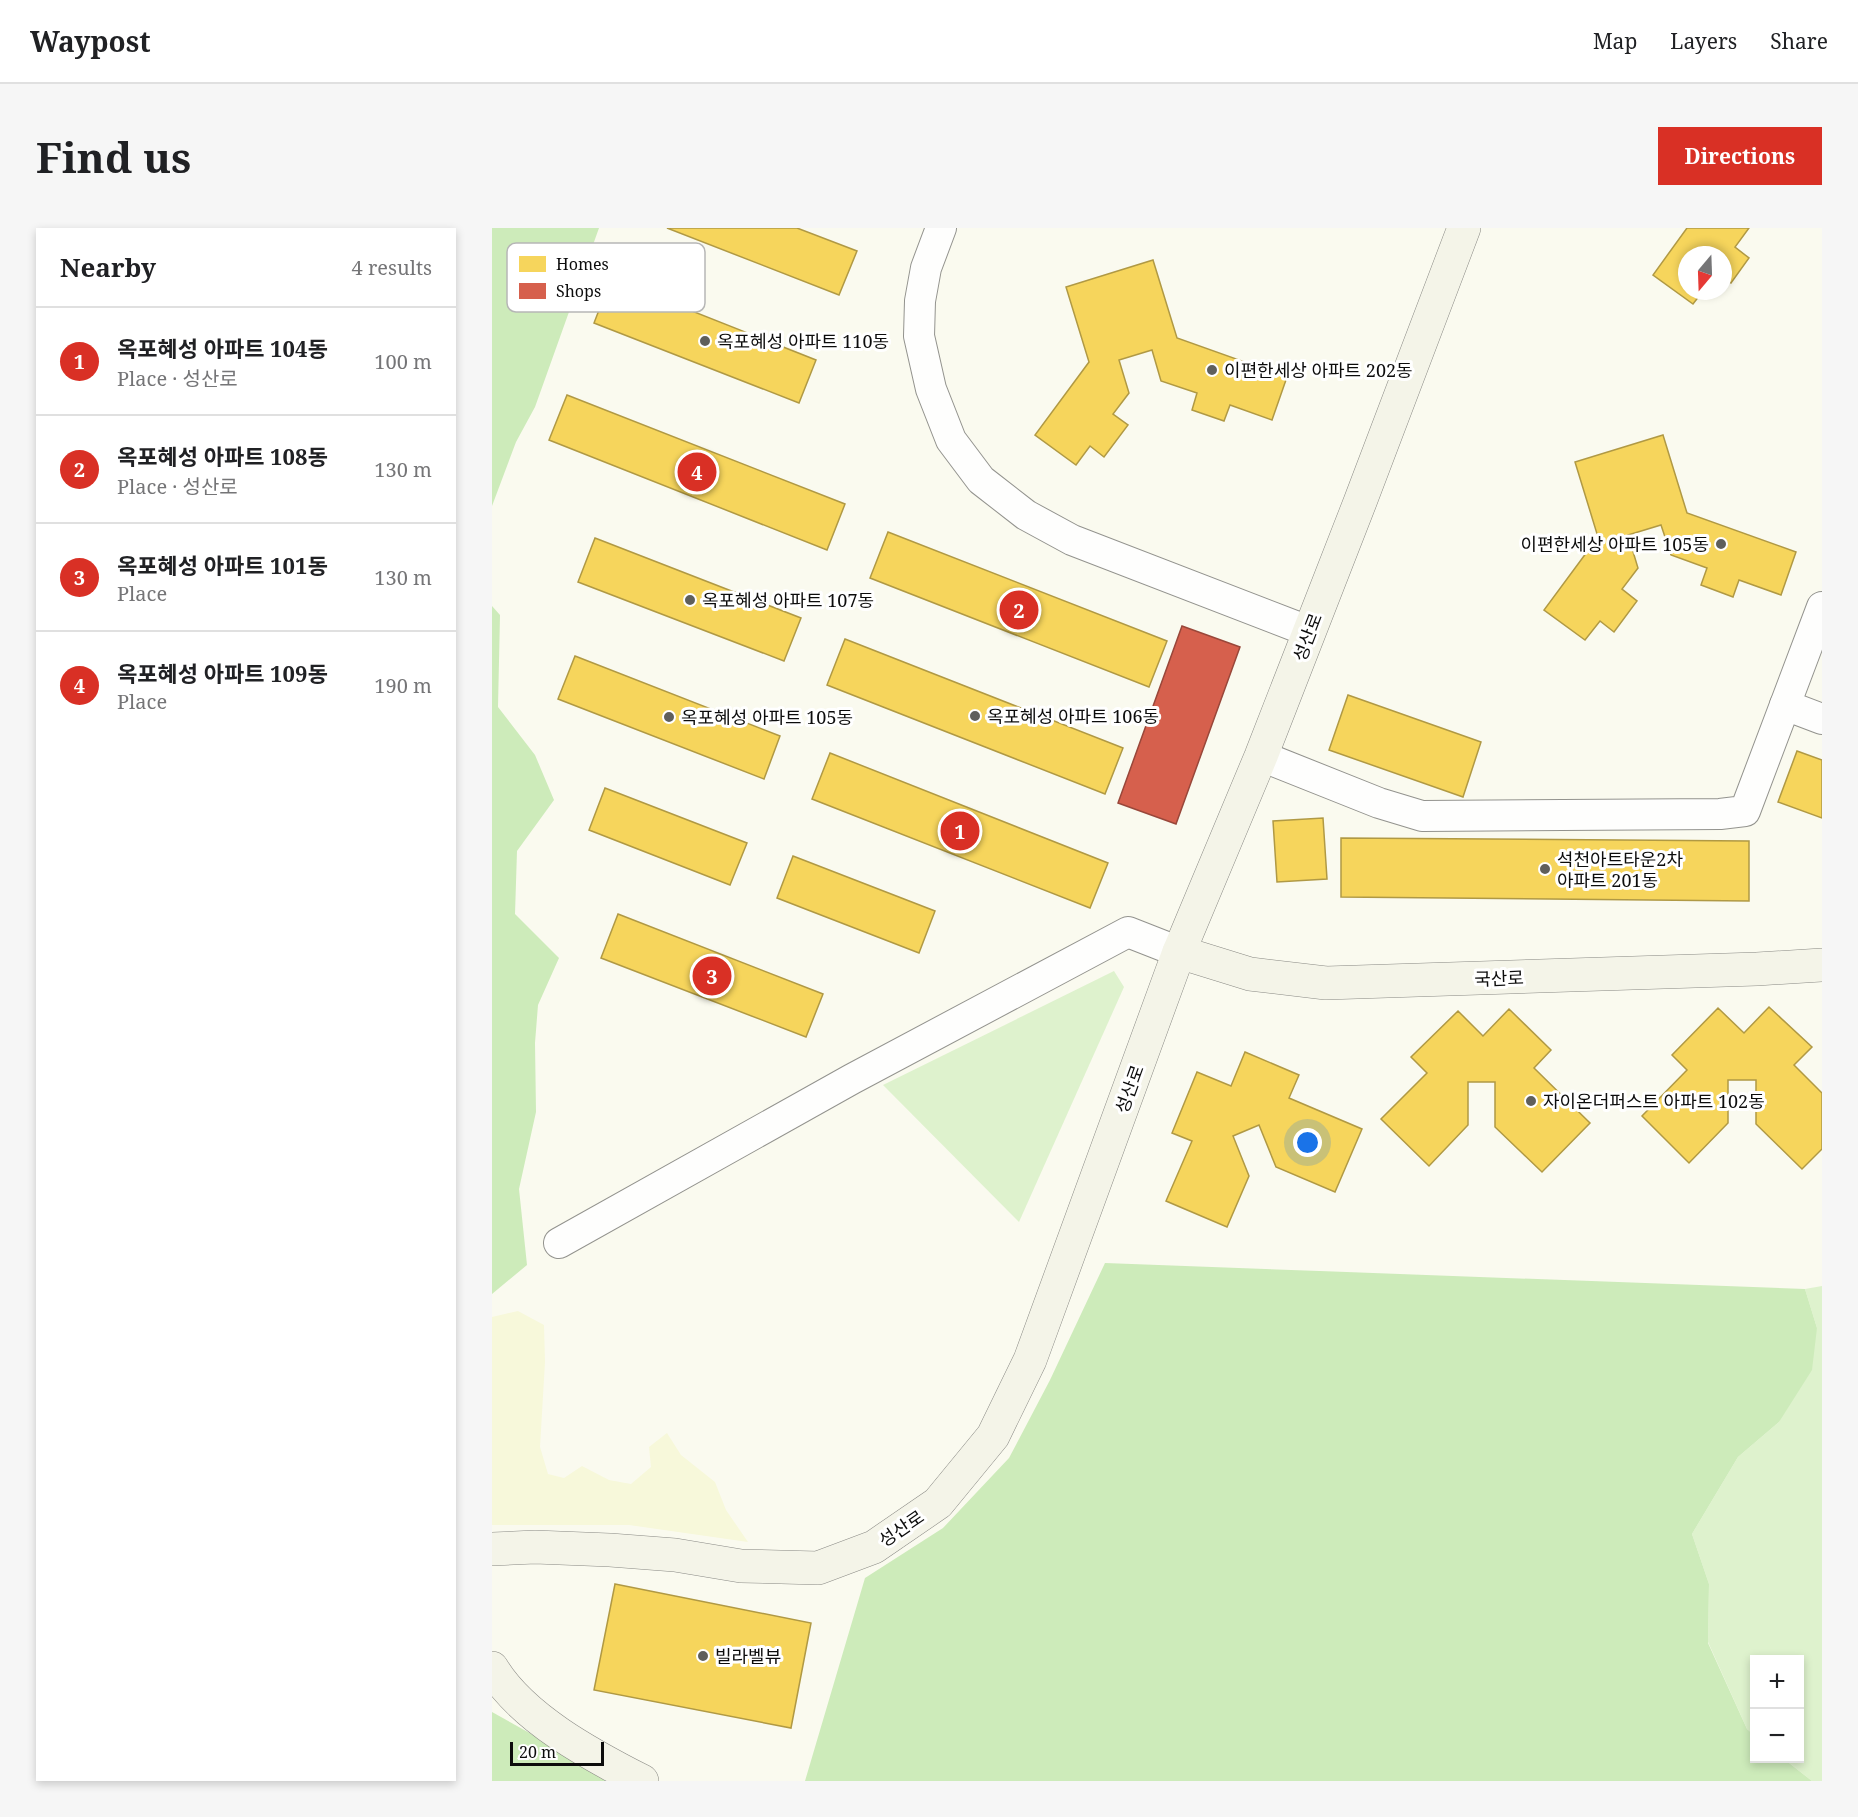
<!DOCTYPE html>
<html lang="en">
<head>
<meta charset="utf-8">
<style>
  body { margin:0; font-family:"Noto Serif","Noto Sans KR",serif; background:#f6f6f6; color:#202124 }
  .controls { position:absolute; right:18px; bottom:18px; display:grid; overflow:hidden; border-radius:0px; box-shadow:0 3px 9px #0003 }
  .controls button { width:54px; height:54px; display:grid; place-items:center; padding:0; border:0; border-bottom:2px solid #e0e0e0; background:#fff; color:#202124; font:30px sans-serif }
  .compass { position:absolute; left:1186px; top:18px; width:54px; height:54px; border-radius:50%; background:#fff; box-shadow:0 3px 9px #0003; rotate:199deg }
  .scale { position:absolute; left:18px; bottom:15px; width:94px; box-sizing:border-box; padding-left:6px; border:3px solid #0c0c0c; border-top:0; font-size:16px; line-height:21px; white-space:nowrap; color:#0c0c0c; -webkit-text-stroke:4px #fff; paint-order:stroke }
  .you { position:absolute; left:816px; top:915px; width:21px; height:21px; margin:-15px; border:4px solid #fff; border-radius:50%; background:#1a73e8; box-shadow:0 0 0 9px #1a73e833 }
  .badge { display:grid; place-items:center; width:39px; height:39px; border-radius:50%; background:#d93025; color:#fff; font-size:20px; font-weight:700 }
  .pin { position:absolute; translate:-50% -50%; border:3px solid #fff; box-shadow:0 2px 6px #0006 }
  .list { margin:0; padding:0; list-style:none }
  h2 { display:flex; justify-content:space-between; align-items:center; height:78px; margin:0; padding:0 24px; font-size:26px }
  h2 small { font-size:20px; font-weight:400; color:#757577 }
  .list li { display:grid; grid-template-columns:39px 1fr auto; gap:18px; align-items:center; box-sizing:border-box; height:108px; padding:0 24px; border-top:2px solid #e0e0e0 }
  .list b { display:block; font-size:22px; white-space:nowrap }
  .list p { margin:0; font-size:20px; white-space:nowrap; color:#757577 }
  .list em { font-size:20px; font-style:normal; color:#757577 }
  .map { position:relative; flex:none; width:1330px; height:1553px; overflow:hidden; border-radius:0px }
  header { display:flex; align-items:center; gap:36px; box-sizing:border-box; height:84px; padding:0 30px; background:#fff; border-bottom:2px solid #e0e0e0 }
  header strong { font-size:28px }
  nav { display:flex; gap:33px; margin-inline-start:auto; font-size:21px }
  .intro { display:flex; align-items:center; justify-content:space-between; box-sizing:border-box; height:144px; padding:0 36px }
  h1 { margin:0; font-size:42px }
  .button { padding:15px 27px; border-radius:0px; background:#d93025; color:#fff; font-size:21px; font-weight:700 }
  main { display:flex; gap:36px; padding:0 36px }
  aside { flex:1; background:#fff; border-radius:0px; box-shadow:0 3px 9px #0003 }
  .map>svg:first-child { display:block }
  .farmland { fill:#f7f8da }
  .green { fill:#def2cd }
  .forest { fill:#cdebba }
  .homes { fill:#f6d55c; stroke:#b09944; stroke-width:1.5 }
  .shops { fill:#d6604d; stroke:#99473a; stroke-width:1.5 }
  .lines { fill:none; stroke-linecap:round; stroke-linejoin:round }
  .street-casing { stroke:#93938e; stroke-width:32 }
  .secondary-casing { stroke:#8a8a85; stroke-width:34 }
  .street { stroke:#fefefd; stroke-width:30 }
  .secondary { stroke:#f4f4e8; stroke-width:33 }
  .poi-dot { fill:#5f5f5b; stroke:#fff; stroke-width:2 }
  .labels { text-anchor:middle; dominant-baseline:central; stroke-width:6; stroke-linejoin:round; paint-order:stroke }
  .poi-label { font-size:18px; fill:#0c0c0c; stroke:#fff; text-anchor:start }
  .street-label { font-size:18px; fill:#0c0c0c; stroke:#fff }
  .key { fill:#fff; stroke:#b6b6b6; stroke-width:1.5 }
  .key-label { font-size:16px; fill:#0c0c0c }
</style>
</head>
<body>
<header>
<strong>Waypost</strong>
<nav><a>Map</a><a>Layers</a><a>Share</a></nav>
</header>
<div class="intro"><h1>Find us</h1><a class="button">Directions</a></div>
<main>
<aside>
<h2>Nearby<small>4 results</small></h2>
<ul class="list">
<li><span class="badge">1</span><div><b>옥포혜성 아파트 104동</b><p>Place · 성산로</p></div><em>100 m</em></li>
<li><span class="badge">2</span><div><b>옥포혜성 아파트 108동</b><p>Place · 성산로</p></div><em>130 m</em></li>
<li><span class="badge">3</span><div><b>옥포혜성 아파트 101동</b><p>Place</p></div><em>130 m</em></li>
<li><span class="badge">4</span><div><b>옥포혜성 아파트 109동</b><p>Place</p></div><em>190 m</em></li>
</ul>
</aside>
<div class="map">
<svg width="1330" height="1553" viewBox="0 0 1330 1553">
  <rect width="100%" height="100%" fill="#fafaef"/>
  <!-- farmland -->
  <path class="farmland" d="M26,1083L52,1097L53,1134L48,1219L56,1246L72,1250L90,1238L117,1252L139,1256L159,1239L157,1219L175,1205L189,1227L223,1254L234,1282L256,1314L137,1297H0V1089Z"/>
  <!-- green -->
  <g class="green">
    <path d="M622,743L632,759L527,994L391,857Z"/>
    <path d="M1330,1058V1553H1320L1292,1531L1308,1530V1432H1262V1507L1255,1501L1216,1414L1217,1356L1200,1306L1246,1229L1287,1194L1325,1100L1313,1061Z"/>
  </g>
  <!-- forest -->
  <g class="forest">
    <path d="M0,0H107L43,179L24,214L0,278Z"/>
    <path d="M0,378L8,387L6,479L43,527L62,572L25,623L23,686L67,730L46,777L43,815L44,884L27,961L35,1037L0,1066Z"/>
    <path d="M613,1035L1313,1061L1325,1100L1320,1142L1287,1194L1246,1229L1200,1306L1217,1356L1216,1415L1255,1501L1262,1507V1530L1292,1531L1320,1553H313L373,1350L451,1300L517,1230L558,1152Z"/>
    <path d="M0,1484L124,1553H0Z"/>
  </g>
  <!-- homes -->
  <g class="homes">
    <path d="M175,0H305L365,23L347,67Z"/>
    <path d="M1195,0H1257L1243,19L1257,30L1239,55L1231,50V27H1195V63H1211L1201,76L1161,47Z"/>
    <path d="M661,32L685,110L795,149L780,192L738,177L732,193L700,182L705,165L669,153L660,122L627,132L637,165L621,186L636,197L612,229L598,218L584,237L543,207L597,134L574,59Z"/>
    <path d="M119,51L324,132L307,175L102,95Z"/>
    <path d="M75,167L353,276L335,322L57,212Z"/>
    <path d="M1171,207L1195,285L1304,324L1289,367L1247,352L1241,369L1209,357L1215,340L1179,327L1169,297L1136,307L1146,340L1130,361L1145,373L1122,404L1108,393L1093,412L1052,382L1106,309L1083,234Z"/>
    <path d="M396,304L675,413L657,459L378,350Z"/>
    <path d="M103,310L309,390L292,433L86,354Z"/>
    <path d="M353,411L631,520L613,566L335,457Z"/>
    <path d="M83,428L288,508L272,551L66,471Z"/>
    <path d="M856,467L989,514L971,569L837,522Z"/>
    <path d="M1305,523L1330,532V590L1286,574Z"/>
    <path d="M338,525L616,635L598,680L320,571Z"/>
    <path d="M113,560L255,615L238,657L97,602Z"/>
    <path d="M831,590L835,651L785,654L781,593Z"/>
    <path d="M849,610L1257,613V673L849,669Z"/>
    <path d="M301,628L443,683L427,725L285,670Z"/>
    <path d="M126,686L331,766L314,809L109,730Z"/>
    <path d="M1277,779L1320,819L1302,837L1330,865V921L1310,941L1264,896V852H1236V895L1197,935L1150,888L1195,842L1180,827L1226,780L1252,805Z"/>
    <path d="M1017,781L1059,822L1042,840L1098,895L1050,944L1003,899V854H976V897L937,938L889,891L935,845L919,829L966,783L991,808Z"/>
    <path d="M753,824L807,847L797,870L870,901L843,964L784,939L767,897L741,908L757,948L735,999L674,973L700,913L680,905L705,844L739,858Z"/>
    <path d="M123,1356L319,1395L299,1500L102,1462Z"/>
  </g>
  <!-- shops -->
  <path class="shops" d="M690,398L748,419L684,596L626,575Z"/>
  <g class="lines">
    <defs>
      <g id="street">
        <path d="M449,0L434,40L428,73L427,108L439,161L459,212L489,252L534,287L580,312L816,403"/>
        <path d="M1293,477L1330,491"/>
        <path d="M769,528L887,575L930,588L1228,586L1253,583L1330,379"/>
        <path d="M67,1015L360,851L636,704L687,724"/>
      </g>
      <g id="secondary">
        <path d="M687,724L758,746L834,755L1265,741L1330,737"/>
        <path d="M0,1321L43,1319L118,1322L183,1327L249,1338L326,1340L382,1319L446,1275L501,1208L538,1132L687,724L769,528L868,274L972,0"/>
        <path d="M0,1440C30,1490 99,1527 150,1553"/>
      </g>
    </defs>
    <!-- street casing -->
    <use href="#street" class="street-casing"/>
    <!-- secondary casing -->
    <use href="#secondary" class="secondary-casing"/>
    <!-- street -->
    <use href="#street" class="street"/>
    <!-- secondary -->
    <use href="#secondary" class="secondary"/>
  </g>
  <!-- markers -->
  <g class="poi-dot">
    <circle cx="213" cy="113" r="6"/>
    <circle cx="720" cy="142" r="6"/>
    <circle cx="1229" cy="316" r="6"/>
    <circle cx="198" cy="372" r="6"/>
    <circle cx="483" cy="488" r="6"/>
    <circle cx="177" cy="489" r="6"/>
    <circle cx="1053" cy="641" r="6"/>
    <circle cx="1039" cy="873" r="6"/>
    <circle cx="211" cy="1428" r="6"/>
  </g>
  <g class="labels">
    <!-- poi labels -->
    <g class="poi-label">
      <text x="225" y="113">옥포혜성 아파트 110동</text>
      <text x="732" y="142">이편한세상 아파트 202동</text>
      <text x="1217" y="316" text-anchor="end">이편한세상 아파트 105동</text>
      <text x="210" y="372">옥포혜성 아파트 107동</text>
      <text x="495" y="488">옥포혜성 아파트 106동</text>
      <text x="189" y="489">옥포혜성 아파트 105동</text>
      <text x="1065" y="631">석천아트타운2차<tspan x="1065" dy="21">아파트 201동</tspan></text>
      <text x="1051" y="873">자이온더퍼스트 아파트 102동</text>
      <text x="223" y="1428">빌라벨뷰</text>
    </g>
    <!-- street labels -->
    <g class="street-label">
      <text transform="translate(815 409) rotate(-69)">성산로</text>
      <text transform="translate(1007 750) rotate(-2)">국산로</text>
      <text transform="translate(637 861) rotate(-70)">성산로</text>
      <text transform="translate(409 1300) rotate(-34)">성산로</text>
    </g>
  </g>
  <!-- legend -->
  <rect x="15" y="15" width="198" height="69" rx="9" class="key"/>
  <rect x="27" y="28" width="27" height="16" fill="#f6d55c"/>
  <rect x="27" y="55" width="27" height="16" fill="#d6604d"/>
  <g class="key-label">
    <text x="64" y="42">Homes</text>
    <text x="64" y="69">Shops</text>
  </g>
</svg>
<div class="controls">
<button>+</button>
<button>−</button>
</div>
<svg class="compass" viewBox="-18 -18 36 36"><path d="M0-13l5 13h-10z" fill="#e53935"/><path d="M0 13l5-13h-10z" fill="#757577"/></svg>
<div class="scale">20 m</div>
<div class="you"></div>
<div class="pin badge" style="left:468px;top:603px">1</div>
<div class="pin badge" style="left:527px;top:382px">2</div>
<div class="pin badge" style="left:220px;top:748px">3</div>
<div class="pin badge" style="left:205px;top:244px">4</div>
</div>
</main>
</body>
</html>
